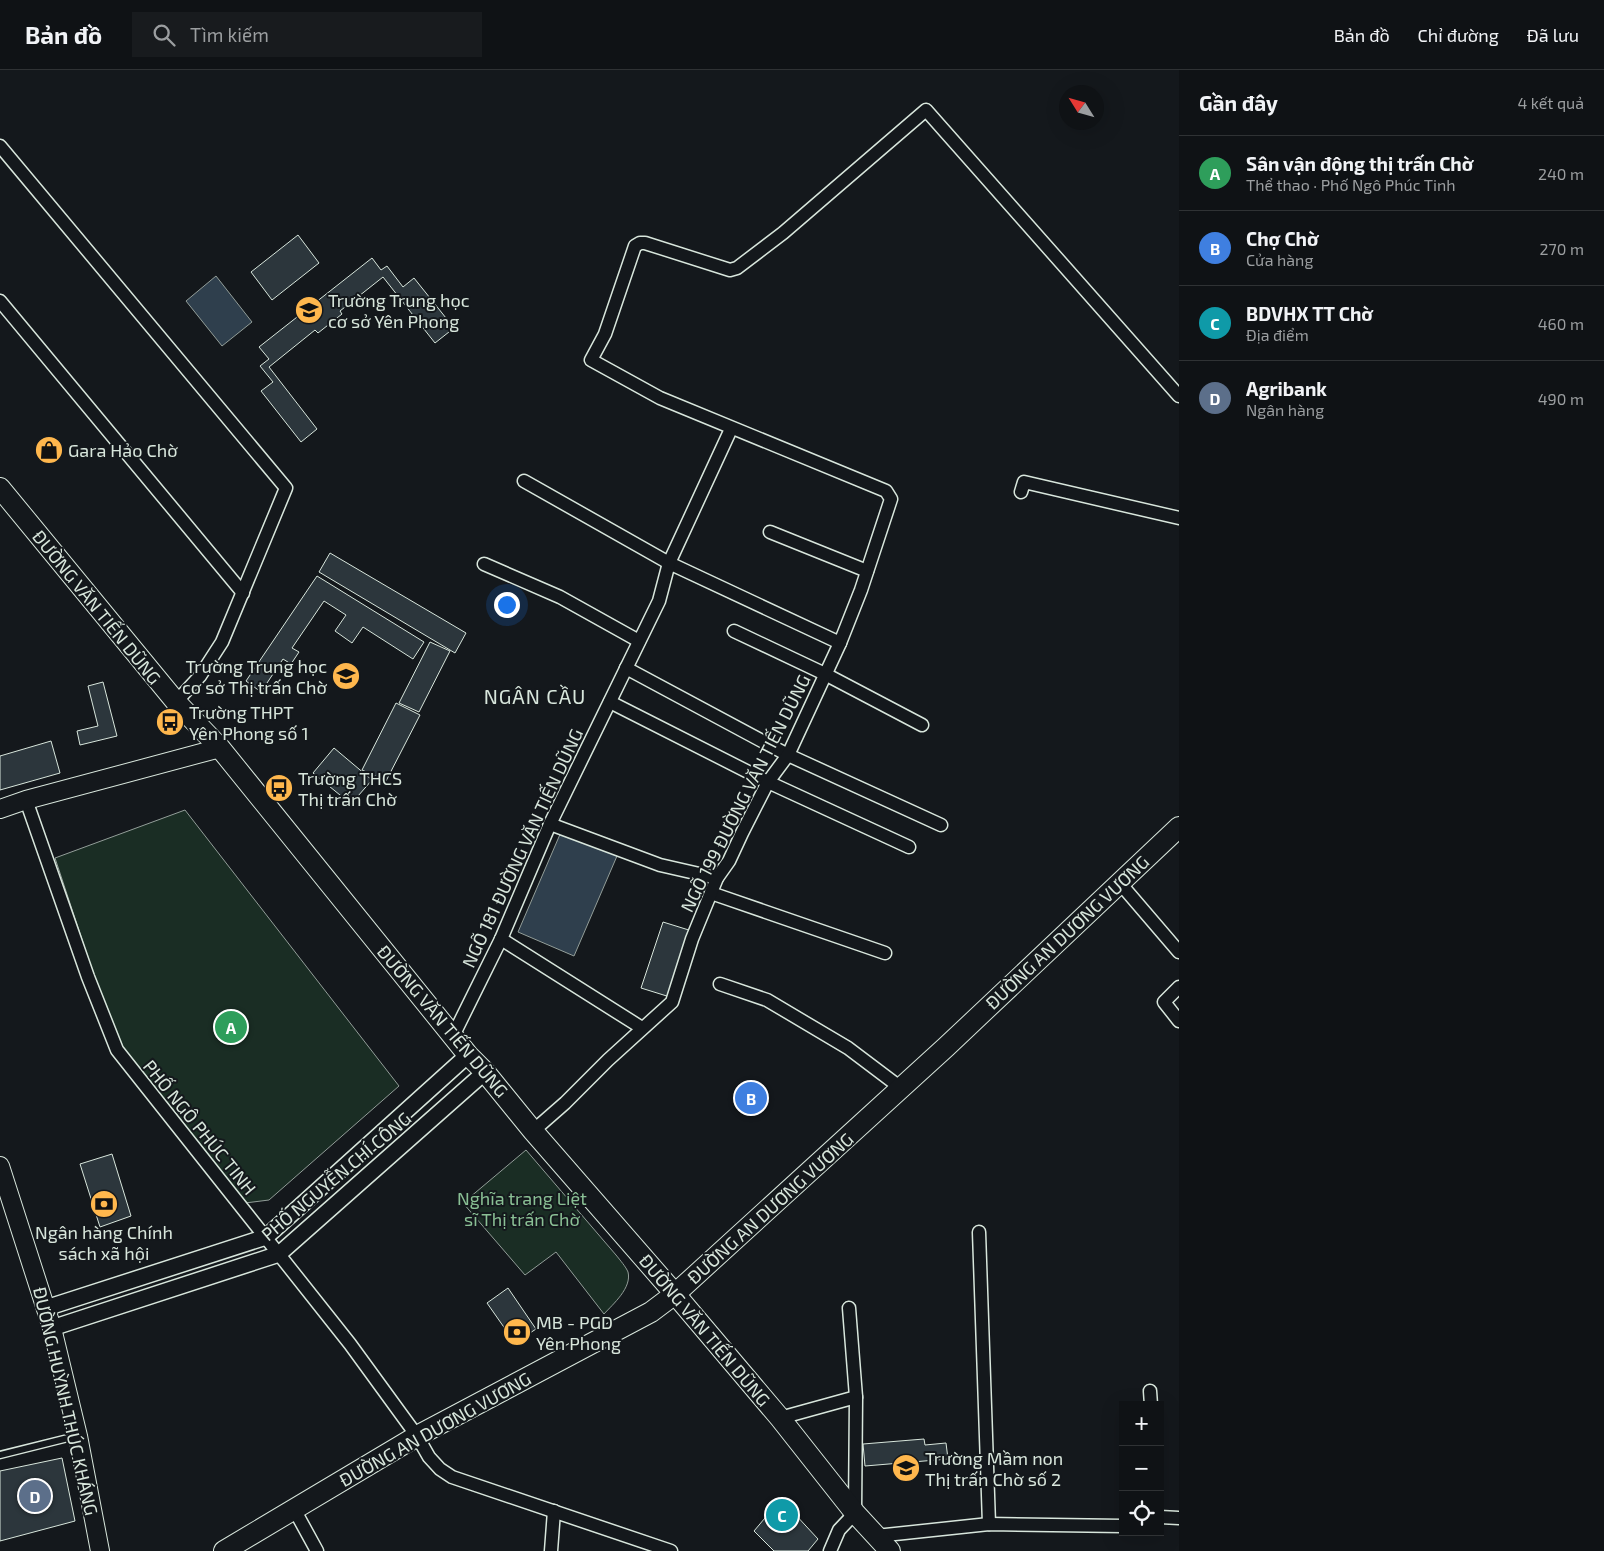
<!DOCTYPE html>
<html lang="vi">
<head>
<meta charset="utf-8">
<style>
  body { margin:0; font-family:"Exo 2",sans-serif; background:#181b1e; color:#f1f3f6 }
  .controls { position:absolute; right:15px; bottom:15px; display:grid; overflow:hidden; border-radius:0px; box-shadow:0 5px 20px #0002 }
  .controls button { width:45px; height:45px; display:grid; place-items:center; padding:0; border:0; border-bottom:1px solid #2f3234; background:#0f1215; color:#f1f3f6; font:25px sans-serif }
  .compass { position:absolute; left:1059px; top:15px; width:45px; height:45px; border-radius:50%; background:#0f1215; box-shadow:0 5px 20px #0002; rotate:307deg }
  .you { position:absolute; left:506px; top:534px; width:18px; height:18px; margin:-12px; border:4px solid #fff; border-radius:50%; background:#1a73e8; box-shadow:0 0 0 8px #1a73e833 }
  .badge { display:grid; place-items:center; width:32px; height:32px; border-radius:50%; background:#ffb74d; color:#fff; font-size:16px; font-weight:700 }
  .pin { position:absolute; translate:-50% -50%; border:2px solid #fff; box-shadow:0 1px 5px #0006 }
  .list { margin:0; padding:0; list-style:none }
  h2 { display:flex; justify-content:space-between; align-items:center; height:65px; margin:0; padding:0 20px; font-size:21px }
  h2 small { font-size:16px; font-weight:400; color:#9b9ea0 }
  .list li { display:grid; grid-template-columns:32px 1fr auto; gap:15px; align-items:center; box-sizing:border-box; height:75px; padding:0 20px; border-top:1px solid #2f3234 }
  .list b { display:block; font-size:19px; white-space:nowrap }
  .list p { margin:0; font-size:16px; white-space:nowrap; color:#9b9ea0 }
  .list em { font-size:16px; font-style:normal; color:#9b9ea0 }
  .icon { flex:none; width:28px; height:28px; fill:none; stroke:currentColor; stroke-width:2; stroke-linecap:round; stroke-linejoin:round }
  .map { position:relative; flex:none; width:1179px; height:1481px; overflow:hidden }
  header { display:flex; align-items:center; gap:30px; box-sizing:border-box; height:70px; padding:0 25px; background:#0f1215; border-bottom:1px solid #2f3234 }
  header strong { font-size:24px }
  nav { display:flex; gap:28px; margin-inline-start:auto; font-size:18px }
  .search { width:350px; height:45px; background:#181b1e; display:flex; align-items:center; gap:12px; box-sizing:border-box; padding:0 18px; border-radius:0px; color:#9b9ea0; font-size:19px }
  main { display:flex }
  aside { flex:1; background:#0f1215 }
  .map>svg:first-child { display:block }
  .green { fill:#1a2d24; stroke:#939e99 }
  .water { fill:#2f3f4d; stroke:#939e99 }
  .building { fill:#2c363c; stroke:#d8e6dc }
  .lines { fill:none; stroke-linecap:round; stroke-linejoin:round }
  .service-casing { stroke:#d8e6dc; stroke-width:9 }
  .minor-casing { stroke:#d8e6dc; stroke-width:15 }
  .tertiary-casing { stroke:#d8e6dc; stroke-width:18 }
  .secondary-casing { stroke:#d8e6dc; stroke-width:20 }
  .primary-casing { stroke:#d8e6dc; stroke-width:22 }
  .service { stroke:#14181c; stroke-width:6 }
  .minor { stroke:#14181c; stroke-width:12 }
  .tertiary { stroke:#14181c; stroke-width:15 }
  .secondary { stroke:#14181c; stroke-width:18 }
  .primary { stroke:#14181c; stroke-width:20 }
  .labels { text-anchor:middle; dominant-baseline:central; stroke-width:4; stroke-linejoin:round; paint-order:stroke }
  .poi-label { font-size:18px; fill:#d8e6dc; stroke:#14181c; text-anchor:start }
  .street-label { font-size:18px; fill:#d8e6dc; stroke:#14181c }
  .park-label { font-size:18px; fill:#8ac095; stroke:#14181c }
  .quarter-label { font-size:20px; letter-spacing:1px; fill:#d8e6dc; stroke:#14181c }
</style>
</head>
<body>
<header>
<strong>Bản đồ</strong>
<div class="search"><svg class="icon" aria-label="search" viewBox="0 0 24 24"><circle cx="10" cy="10" r="6"/><path d="M15 15l6 6"/></svg>Tìm kiếm</div>
<nav><a>Bản đồ</a><a>Chỉ đường</a><a>Đã lưu</a></nav>
</header>
<main>
<div class="map">
<svg width="1179" height="1481" viewBox="0 0 1179 1481">
  <rect width="100%" height="100%" fill="#14181c"/>
  <!-- green -->
  <g class="green">
    <path d="M185,740L399,1016L269,1130L245,1133L121,975L99,921L55,788Z"/>
    <path d="M526,1080L616,1185C620,1190 626,1197 628,1202C632,1218 613,1234 604,1244L556,1182L525,1205L463,1133Z"/>
  </g>
  <!-- water -->
  <g class="water">
    <path d="M216,206L252,252L222,276L186,231Z"/>
    <path d="M561,762L617,786L574,886L518,862Z"/>
  </g>
  <!-- building -->
  <g class="building">
    <path d="M298,165L319,193L272,230L251,202Z"/>
    <path d="M372,188L381,200L387,196L403,217L414,208L454,258L435,273L383,207L340,241L342,244L318,263L315,260L269,297L317,359L301,372L261,321L273,312L260,296L269,289L259,277Z"/>
    <path d="M330,483L466,563L455,583L319,502Z"/>
    <path d="M317,506L424,572L413,589L363,557L352,573L335,561L346,545L324,531L292,578L299,582L291,594L283,589L261,622L246,611Z"/>
    <path d="M430,572L450,581L419,642L399,633Z"/>
    <path d="M103,612L117,666L80,675L77,661L98,656L88,616Z"/>
    <path d="M396,633L420,645L386,711L362,700Z"/>
    <path d="M51,671L60,703L0,720V686Z"/>
    <path d="M334,678L372,710L351,734L313,703Z"/>
    <path d="M663,852L692,861L670,927L641,918Z"/>
    <path d="M112,1084L131,1146L100,1157L80,1094Z"/>
    <path d="M508,1218L536,1259L515,1273L487,1233Z"/>
    <path d="M924,1369L925,1375L946,1373L948,1389L865,1396L863,1374Z"/>
    <path d="M62,1388L75,1451L0,1471V1401Z"/>
    <path d="M781,1429L818,1469L808,1481H774L754,1461Z"/>
  </g>
  <g class="lines">
    <defs>
      <path id="service" d="M0,1385L76,1366"/>
      <g id="minor">
        <path d="M0,76L286,418L222,572L200,606L176,632"/>
        <path d="M0,231L243,523"/>
        <path d="M524,411L669,493L840,573"/>
        <path d="M1021,422L1024,412L1179,448"/>
        <path d="M770,462L867,501"/>
        <path d="M484,494L560,527L639,571"/>
        <path d="M734,561L825,604L922,655"/>
        <path d="M626,598L788,685L941,755"/>
        <path d="M610,632L768,712L909,777"/>
        <path d="M26,730L88,907L117,980L350,1274L417,1366L429,1387L440,1399L452,1407L671,1481"/>
        <path d="M550,754L660,795L717,808"/>
        <path d="M1119,812L1179,882"/>
        <path d="M711,823L885,883"/>
        <path d="M501,869L642,958"/>
        <path d="M720,914L767,930L848,978L901,1018"/>
        <path d="M1179,917L1164,932L1179,951"/>
        <path d="M453,966L501,869L550,754L659,531L669,493L731,359"/>
        <path d="M533,1061L565,1033L608,990L672,932L692,869L717,808L729,791L742,763L768,712L788,685L840,573L861,520L891,429L886,421L660,328L591,290L605,264L635,176L640,173H645L730,200L737,198L783,163L926,40L1179,326"/>
        <path d="M979,1162L989,1454"/>
        <path d="M1150,1321L1151,1335"/>
        <path d="M780,1348L856,1327"/>
        <path d="M294,1439L317,1481"/>
        <path d="M1160,1447L1179,1448"/>
        <path d="M876,1466L989,1454L1123,1456"/>
        <path d="M551,1481L554,1441"/>
        <path d="M830,1481L839,1460L855,1443L856,1327L849,1238"/>
      </g>
      <g id="tertiary">
        <path d="M46,1238L266,1167L468,985"/>
        <path d="M52,1258L279,1184L485,1002"/>
      </g>
      <g id="secondary">
        <path d="M0,739L26,730L220,678"/>
        <path d="M0,1096L52,1258L78,1366L100,1481"/>
      </g>
      <g id="primary">
        <path d="M0,418L176,632L220,678L468,985L485,1002L533,1061L675,1224L780,1348L855,1443L890,1481"/>
        <path d="M224,1481L417,1366L651,1242L675,1224L946,977L1179,757"/>
      </g>
    </defs>
    <!-- service casing -->
    <use href="#service" class="service-casing"/>
    <!-- minor casing -->
    <use href="#minor" class="minor-casing"/>
    <!-- tertiary casing -->
    <use href="#tertiary" class="tertiary-casing"/>
    <!-- secondary casing -->
    <use href="#secondary" class="secondary-casing"/>
    <!-- primary casing -->
    <use href="#primary" class="primary-casing"/>
    <!-- service -->
    <use href="#service" class="service"/>
    <!-- minor -->
    <use href="#minor" class="minor"/>
    <!-- tertiary -->
    <use href="#tertiary" class="tertiary"/>
    <!-- secondary -->
    <use href="#secondary" class="secondary"/>
    <!-- primary -->
    <use href="#primary" class="primary"/>
  </g>
  <!-- icons -->
  <defs>
    <symbol id="school-disc" viewBox="-11 -11 22 22"><circle r="9.5" fill="#ffb74d" stroke="#14181c"/><path d="M0-5L7-2L0 1L-7-2ZM-4 1L0 2.5L4 1V4Q0 6-4 4Z" fill="#111"/></symbol>
    <symbol id="shop-disc" viewBox="-11 -11 22 22"><circle r="9.5" fill="#ffb74d" stroke="#14181c"/><path d="M-5-2.5h2.3a2.7 3.5 0 0 1 5.4 0H5L5.5 6h-11ZM-1.5-2.5h3a1.5 2.3 0 0 0-3 0Z" fill="#111"/></symbol>
    <symbol id="bus-disc" viewBox="-11 -11 22 22"><circle r="9.5" fill="#ffb74d" stroke="#14181c"/><path d="M-5-6H5V4H4V6H2V4H-2V6H-4V4H-5ZM-3.5-4V0h7V-4ZM-3.5 1.2v1.5H-2V1.2ZM2 1.2v1.5H3.5V1.2Z" fill="#111"/></symbol>
    <symbol id="bank-disc" viewBox="-11 -11 22 22"><circle r="9.5" fill="#ffb74d" stroke="#14181c"/><path d="M-6-4H6V4H-6ZM0-2.3a2.3 2.3 0 1 0 0 4.6a2.3 2.3 0 1 0 0-4.6Z" fill="#111"/></symbol>
  </defs>
  <g fill-rule="evenodd">
    <use href="#school-disc" x="293" y="224" width="32" height="32"/>
    <use href="#shop-disc" x="33" y="364" width="32" height="32"/>
    <use href="#school-disc" x="330" y="590" width="32" height="32"/>
    <use href="#bus-disc" x="154" y="636" width="32" height="32"/>
    <use href="#bus-disc" x="263" y="702" width="32" height="32"/>
    <use href="#bank-disc" x="88" y="1118" width="32" height="32"/>
    <use href="#bank-disc" x="501" y="1246" width="32" height="32"/>
    <use href="#school-disc" x="890" y="1382" width="32" height="32"/>
  </g>
  <g class="labels">
    <!-- poi labels -->
    <g class="poi-label">
      <text x="328" y="230">Trường Trung học<tspan x="328" dy="21">cơ sở Yên Phong</tspan></text>
      <text x="68" y="380">Gara Hảo Chờ</text>
      <text x="327" y="596" text-anchor="end">Trường Trung học<tspan x="327" dy="21">cơ sở Thị trấn Chờ</tspan></text>
      <text x="189" y="642">Trường THPT<tspan x="189" dy="21">Yên Phong số 1</tspan></text>
      <text x="298" y="708">Trường THCS<tspan x="298" dy="21">Thị trấn Chờ</tspan></text>
      <text x="104" y="1162" text-anchor="middle">Ngân hàng Chính<tspan x="104" dy="21">sách xã hội</tspan></text>
      <text x="536" y="1252">MB - PGD<tspan x="536" dy="21">Yên Phong</tspan></text>
      <text x="925" y="1388">Trường Mầm non<tspan x="925" dy="21">Thị trấn Chờ số 2</tspan></text>
    </g>
    <!-- street labels -->
    <g class="street-label">
      <text transform="translate(97 537) rotate(51)">ĐƯỜNG VĂN TIẾN DŨNG</text>
      <text transform="translate(745 723) rotate(-63)">NGÕ 199 ĐƯỜNG VĂN TIẾN DŨNG</text>
      <text transform="translate(522 778) rotate(-65)">NGÕ 181 ĐƯỜNG VĂN TIẾN DŨNG</text>
      <text transform="translate(1067 862) rotate(-43)">ĐƯỜNG AN DƯƠNG VƯƠNG</text>
      <text transform="translate(443 951) rotate(50)">ĐƯỜNG VĂN TIẾN DŨNG</text>
      <text transform="translate(200 1057) rotate(51)">PHỐ NGÔ PHÚC TINH</text>
      <text transform="translate(336 1106) rotate(-40)">PHỐ NGUYỄN CHÍ CÔNG</text>
      <text transform="translate(770 1138) rotate(-42)">ĐƯỜNG AN DƯƠNG VƯƠNG</text>
      <text transform="translate(705 1260) rotate(50)">ĐƯỜNG VĂN TIẾN DŨNG</text>
      <text transform="translate(66 1331) rotate(77)">ĐƯỜNG HUỲNH THÚC KHÁNG</text>
      <text transform="translate(435 1359) rotate(-29)">ĐƯỜNG AN DƯƠNG VƯƠNG</text>
    </g>
    <!-- park labels -->
    <g class="park-label">
      <text x="522" y="1128">Nghĩa trang Liệt<tspan x="522" dy="21">sĩ Thị trấn Chờ</tspan></text>
    </g>
    <!-- quarter labels -->
    <g class="quarter-label">
      <text x="535" y="626">NGÂN CẦU</text>
    </g>
  </g>
</svg>
<div class="controls">
<button>+</button>
<button>−</button>
<button><svg class="icon" aria-label="locate" viewBox="0 0 24 24"><circle cx="12" cy="12" r="6"/><path d="M12 2v4M12 18v4M2 12h4M18 12h4"/></svg></button>
</div>
<svg class="compass" viewBox="-18 -18 36 36"><path d="M0-13l5 13h-10z" fill="#e53935"/><path d="M0 13l5-13h-10z" fill="#9b9ea0"/></svg>
<div class="you"></div>
<div class="pin badge" style="left:231px;top:957px;background:#2e9e5b">A</div>
<div class="pin badge" style="left:751px;top:1028px;background:#3f7fe0">B</div>
<div class="pin badge" style="left:782px;top:1445px;background:#0f9aa8">C</div>
<div class="pin badge" style="left:35px;top:1426px;background:#5c6f8a">D</div>
</div>
<aside>
<h2>Gần đây<small>4 kết quả</small></h2>
<ul class="list">
<li><span class="badge" style="background:#2e9e5b">A</span><div><b>Sân vận động thị trấn Chờ</b><p>Thể thao · Phố Ngô Phúc Tinh</p></div><em>240 m</em></li>
<li><span class="badge" style="background:#3f7fe0">B</span><div><b>Chợ Chờ</b><p>Cửa hàng</p></div><em>270 m</em></li>
<li><span class="badge" style="background:#0f9aa8">C</span><div><b>BDVHX TT Chờ</b><p>Địa điểm</p></div><em>460 m</em></li>
<li><span class="badge" style="background:#5c6f8a">D</span><div><b>Agribank</b><p>Ngân hàng</p></div><em>490 m</em></li>
</ul>
</aside>
</main>
</body>
</html>
